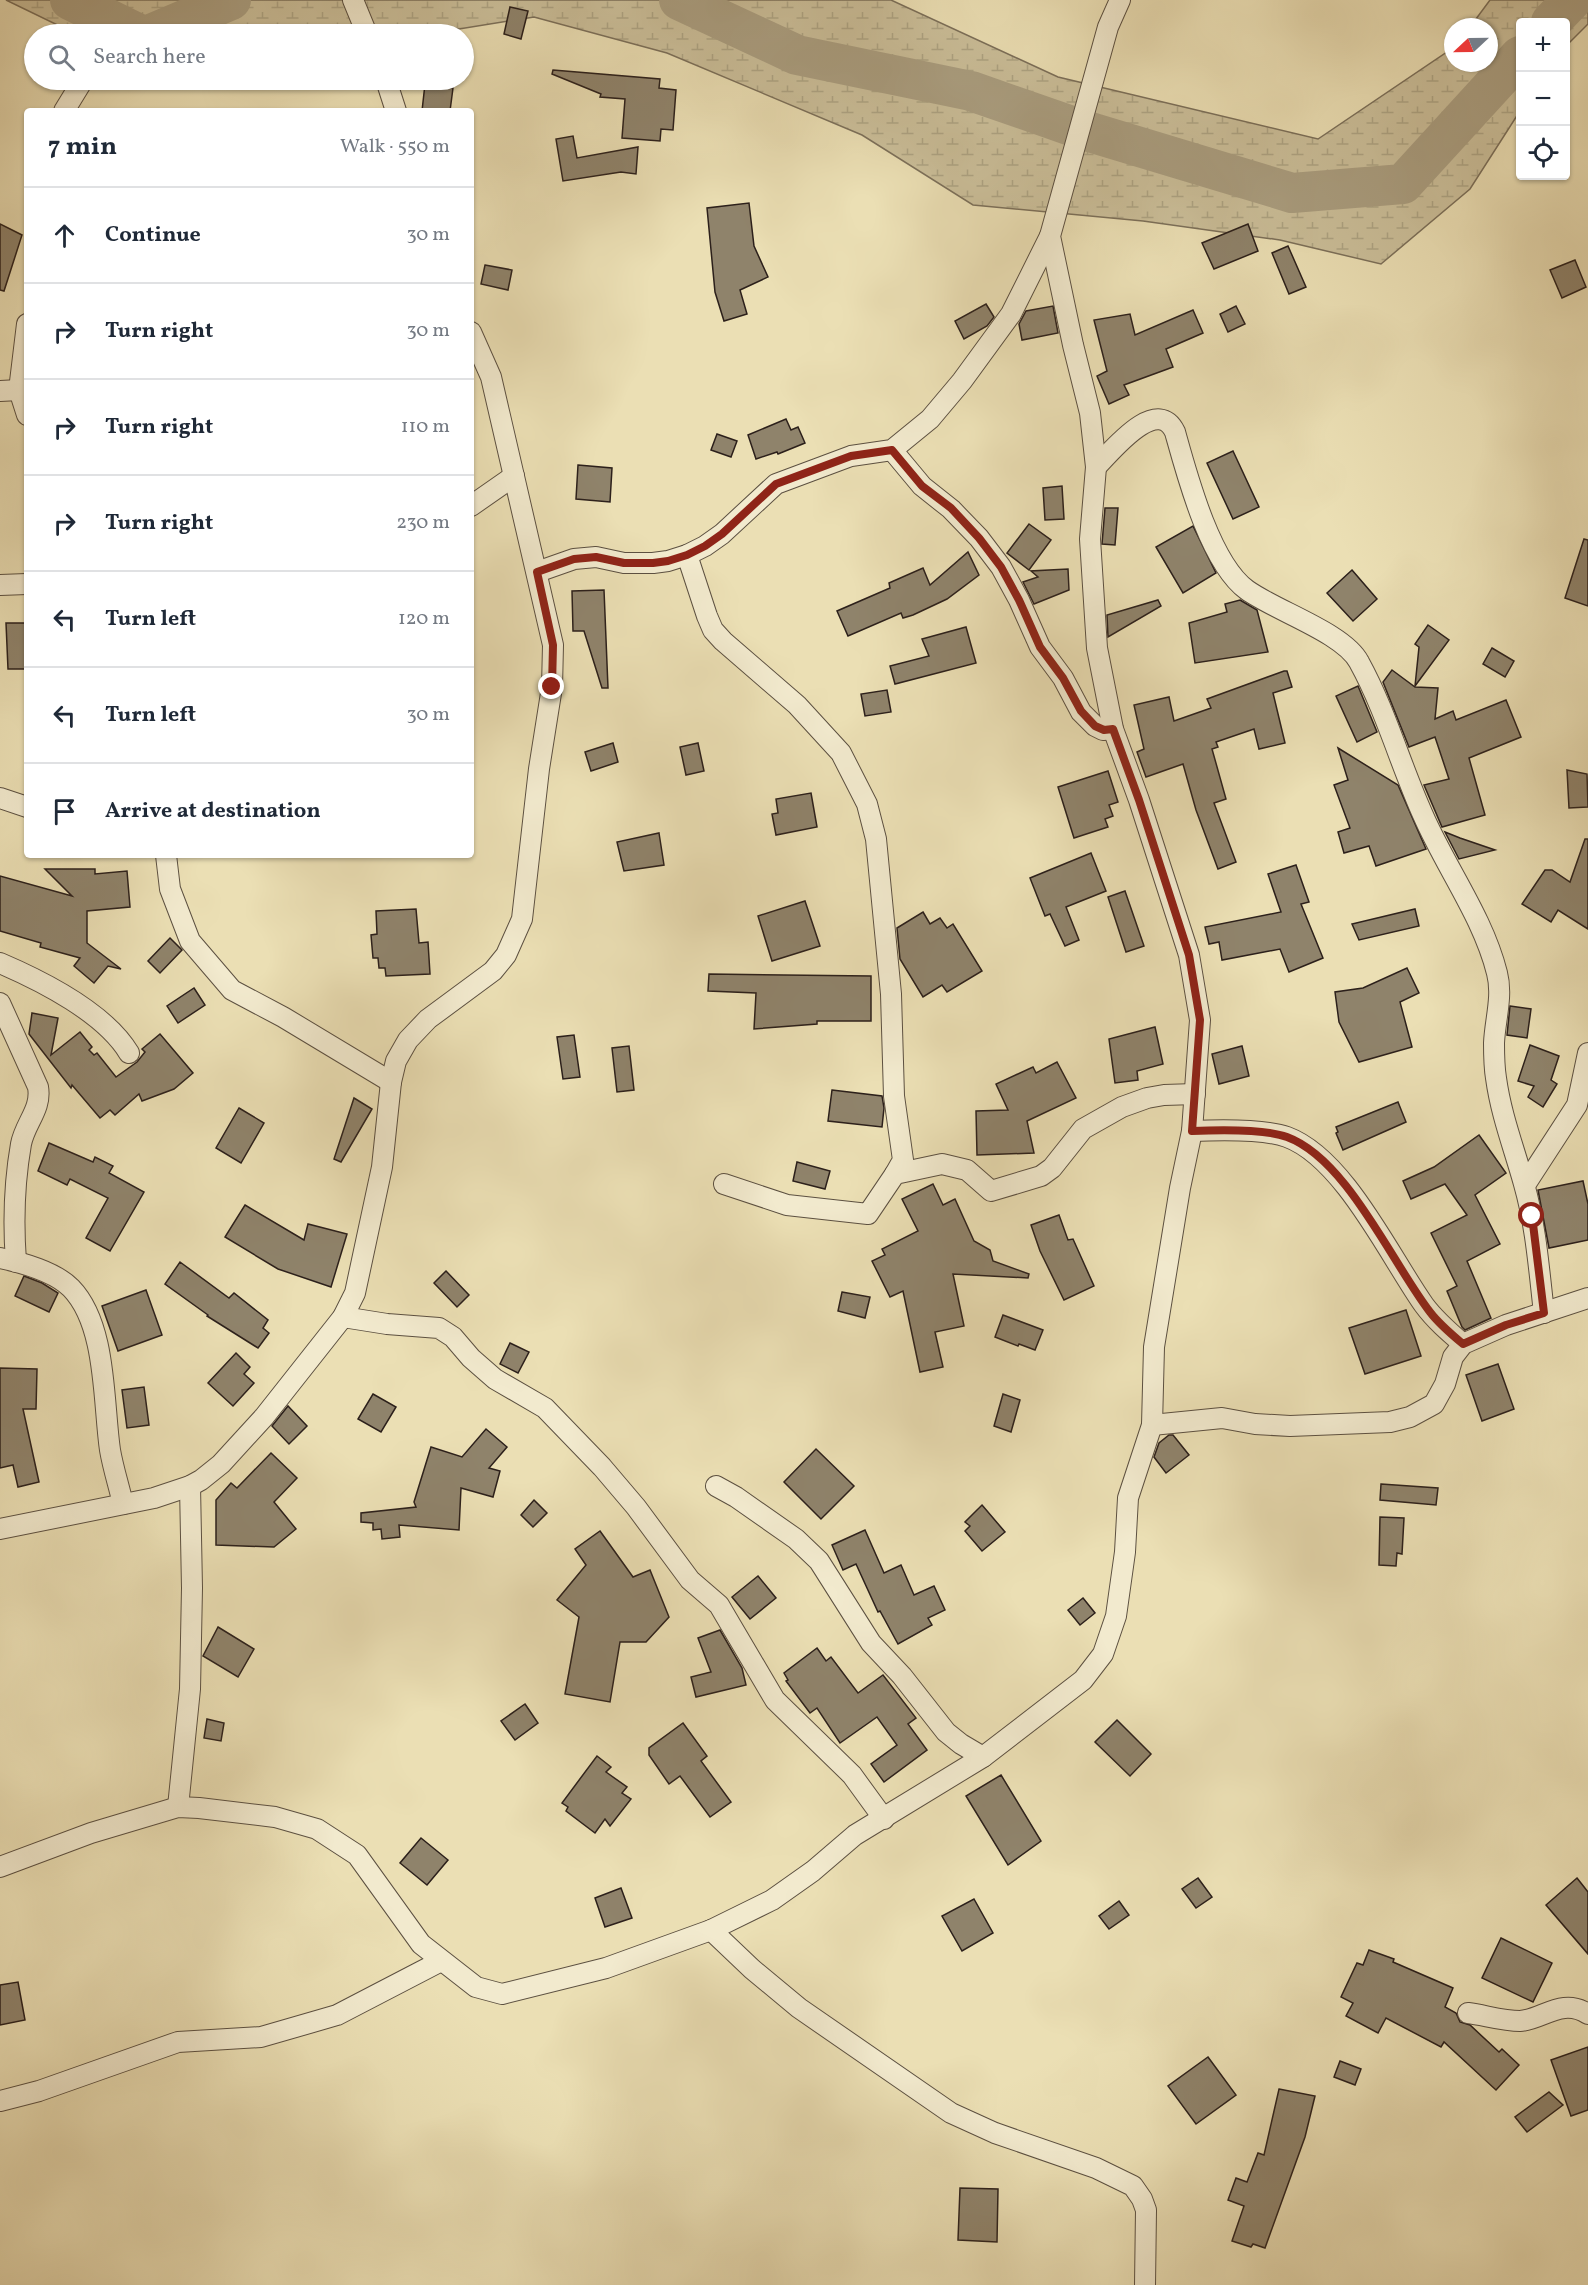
<!DOCTYPE html>
<html lang="en">
<head>
<meta charset="utf-8">
<style>
  body { margin:0; font-family:Vollkorn,serif; background:#f6f6f7; color:#1f2937 }
  .controls { position:absolute; right:18px; top:18px; display:grid; overflow:hidden; border-radius:6px; box-shadow:0 2px 4px #0004 }
  .controls button { width:54px; height:54px; display:grid; place-items:center; padding:0; border:0; border-bottom:2px solid #e0e1e3; background:#fff; color:#1f2937; font:30px sans-serif }
  .compass { position:absolute; left:1444px; top:18px; width:54px; height:54px; border-radius:50%; background:#fff; box-shadow:0 2px 4px #0004; rotate:248deg }
  .stop { position:absolute; width:18px; height:18px; margin:-14px; border:4px solid #8f2418; border-radius:50%; background:#fff }
  .stop.end { background:#8f2418; border-color:#fff; box-shadow:0 2px 6px #0008 }
  .list { margin:0; padding:0; list-style:none }
  h2 { display:flex; justify-content:space-between; align-items:center; height:78px; margin:0; padding:0 24px; font-size:26px }
  h2 small { font-size:20px; font-weight:400; color:#747a83 }
  .list li { display:grid; grid-template-columns:39px 1fr auto; gap:18px; align-items:center; box-sizing:border-box; height:96px; padding:0 24px; border-top:2px solid #e0e1e3 }
  .list b { display:block; font-size:22px; white-space:nowrap }
  .list em { font-size:20px; font-style:normal; color:#747a83 }
  .icon { flex:none; width:33px; height:33px; fill:none; stroke:currentColor; stroke-width:2; stroke-linecap:round; stroke-linejoin:round }
  .map { position:relative; flex:none; width:1588px; height:2285px; overflow:hidden }
  .search { position:absolute; background:#fff; box-shadow:0 2px 4px #0004; left:24px; top:24px; width:450px; height:66px; display:flex; align-items:center; gap:15px; box-sizing:border-box; padding:0 21px; border-radius:33px; color:#747a83; font-size:22px }
  .panel { position:absolute; background:#fff; box-shadow:0 2px 4px #0004; left:24px; top:108px; width:450px; height:750px; border-radius:6px }
  .map>svg:first-child { display:block }
  .wetland { fill:url(#wetland-marsh); stroke:#7c705a; stroke-width:1.5 }
  .lines { fill:none; stroke-linecap:round; stroke-linejoin:round }
  .river { stroke:#aa9e80; stroke-width:40 }
  .building { fill:#8f836b; stroke:#2c201b; stroke-width:1.5 }
  .street-casing { stroke:#5c5041; stroke-width:22 }
  .street { stroke:#f2eace; stroke-width:20 }
  .route { stroke:#8f2418; stroke-width:8 }
</style>
</head>
<body>
<div class="map">
<svg width="1588" height="2285" viewBox="0 0 1588 2285">
  <defs>
    <pattern id="wetland-marsh" width="20" height="14" patternUnits="userSpaceOnUse" patternTransform="scale(1.5)"><rect width="20" height="14" fill="#cbbf9a"/><path d="M1 5h8M5 5V1M11 12h8M15 12V8" fill="none" stroke="#aea484"/></pattern>
  </defs>
  <rect width="100%" height="100%" fill="#ebdfb4"/>
  <filter id="stains"><feTurbulence type="fractalNoise" baseFrequency=".00333" numOctaves="4"/><feColorMatrix values="0 0 0 0 .2 0 0 0 0 .09 0 0 0 0 .02 0 0 0 .5 -.17"/></filter>
  <radialGradient id="worn" r=".72"><stop offset=".6" stop-color="#630" stop-opacity="0"/><stop offset="1" stop-color="#630" stop-opacity=".3"/></radialGradient>
  <!-- wetland -->
  <path class="wetland" d="M6,0H891L1058,77L1318,139L1453,48V63H1489V27H1470L1490,0H1588V24L1566,46V22H1520V111L1470,189L1381,264L1280,240L1143,221L973,205L862,135L667,53L534,17L428,34H76Z"/>
  <g class="lines">
    <!-- river -->
    <g class="river">
      <path d="M70,0L139,34"/>
      <path d="M679,0L797,55L971,91L1080,129L1292,193L1403,184L1520,56"/>
      <path d="M1551,22L1572,0"/>
      <path d="M151,34L231,0"/>
    </g>
  </g>
  <!-- building -->
  <g class="building">
    <path d="M510,7L528,11L521,39L504,34Z"/>
    <path d="M553,70L660,79L659,88L676,90L673,130L661,129L660,141L622,138L625,99L600,97L601,94L552,74Z"/>
    <path d="M425,84L453,88L450,111H422Z"/>
    <path d="M573,136L577,158L638,147L636,174L621,172L563,181L556,139Z"/>
    <path d="M749,203L754,246L768,277L740,290L747,314L724,321L715,292L707,208Z"/>
    <path d="M0,224L22,235L4,291L0,290Z"/>
    <path d="M1248,224L1258,251L1214,269L1202,243Z"/>
    <path d="M1288,246L1306,287L1289,294L1272,253Z"/>
    <path d="M1575,260L1586,287L1562,298L1550,270Z"/>
    <path d="M485,265L512,270L508,290L481,284Z"/>
    <path d="M986,304L994,317L987,326L964,339L955,321Z"/>
    <path d="M1053,306L1058,333L1022,340L1019,324L1026,311Z"/>
    <path d="M1236,306L1245,324L1228,332L1220,314Z"/>
    <path d="M1193,310L1203,333L1166,349L1173,367L1124,385L1129,395L1109,404L1097,376L1107,371L1094,320L1130,314L1135,335Z"/>
    <path d="M786,419L791,430L798,427L805,443L778,454L777,452L756,459L748,435Z"/>
    <path d="M717,434L737,441L731,457L711,450Z"/>
    <path d="M1233,451L1259,507L1233,519L1207,463Z"/>
    <path d="M578,465L612,468L610,502L576,499Z"/>
    <path d="M1062,486L1064,519L1045,520L1043,488Z"/>
    <path d="M1105,508H1118L1115,545L1102,544Z"/>
    <path d="M1029,524L1051,540L1029,570L1007,553Z"/>
    <path d="M1193,526L1216,573L1183,593L1156,547Z"/>
    <path d="M1584,539L1588,540V606L1565,598Z"/>
    <path d="M968,552L979,575L947,599L913,615L903,618L901,613L848,636L837,611L890,588L889,583L923,568L930,585Z"/>
    <path d="M1068,569L1069,590L1034,604L1023,582L1038,577L1031,571Z"/>
    <path d="M1352,570L1377,599L1353,621L1327,593Z"/>
    <path d="M604,590L608,688H602L584,631H573L572,591Z"/>
    <path d="M1158,600L1161,606L1108,637L1107,615Z"/>
    <path d="M1240,600L1257,610L1268,652L1195,663L1189,623L1227,612L1225,604Z"/>
    <path d="M6,623H27V669H8Z"/>
    <path d="M1428,625L1449,640L1415,686L1419,647L1415,644Z"/>
    <path d="M966,627L976,663L895,684L890,666L929,656L922,639Z"/>
    <path d="M1492,648L1514,661L1505,677L1483,664Z"/>
    <path d="M1392,670L1415,687L1438,688L1435,719L1453,711L1456,720L1506,700L1521,737L1469,758L1485,815L1442,827L1424,785L1449,779L1435,737L1409,747L1383,682Z"/>
    <path d="M1284,671H1287L1292,687L1273,693L1285,743L1259,749L1254,729L1216,742L1218,747L1212,749L1226,799L1214,803L1236,862L1218,869L1196,810L1183,764L1146,777L1137,752L1144,749L1134,705L1169,697L1174,721L1211,708L1207,699Z"/>
    <path d="M1358,686L1377,732L1357,742L1336,696Z"/>
    <path d="M887,690L891,712L865,716L861,694Z"/>
    <path d="M613,743L618,762L591,771L585,752Z"/>
    <path d="M698,743L704,771L686,775L680,747Z"/>
    <path d="M1338,748L1398,785L1426,849L1376,866L1369,846L1344,853L1338,832L1350,828L1334,785L1348,780Z"/>
    <path d="M1567,770L1587,774L1588,807L1569,808Z"/>
    <path d="M1108,771L1118,802L1109,805L1113,816L1105,819L1108,827L1074,838L1058,787Z"/>
    <path d="M811,793L817,827L776,835L772,814L778,813L776,799Z"/>
    <path d="M1445,832L1460,838L1495,850L1459,859Z"/>
    <path d="M659,833L664,865L624,871L617,842Z"/>
    <path d="M1585,839H1588V929L1558,910L1551,922L1522,904L1545,870H1552L1570,882Z"/>
    <path d="M1091,853L1106,891L1066,907L1079,940L1065,946L1050,914L1045,916L1030,878Z"/>
    <path d="M1296,865L1309,902L1301,904L1323,958L1289,972L1280,949L1222,960L1219,942L1209,944L1205,927L1281,912L1268,874Z"/>
    <path d="M45,869H95V874L127,871L130,907L87,911V943L121,969L108,966L94,983L74,966L80,958L40,947L41,943L0,931V876L72,896Z"/>
    <path d="M1125,891L1144,946L1126,952L1108,897Z"/>
    <path d="M805,901L820,946L772,961L758,916Z"/>
    <path d="M416,909L419,943L428,942L430,974L386,976L385,968H379L378,958H373L371,935L377,934L376,911Z"/>
    <path d="M1415,909L1419,926L1359,940L1352,924Z"/>
    <path d="M923,912L930,924L940,918L947,928L953,924L982,971L947,992L942,985L923,997L900,959L897,928Z"/>
    <path d="M170,938L182,950L160,973L148,961Z"/>
    <path d="M1407,968L1419,993L1400,1002L1412,1047L1359,1062L1339,1022L1335,992L1363,988Z"/>
    <path d="M709,974L871,976V1021H817V1024L754,1029L756,993L708,991Z"/>
    <path d="M194,988L205,1005L178,1023L167,1006Z"/>
    <path d="M1510,1006L1531,1009L1527,1038L1507,1035Z"/>
    <path d="M32,1013L58,1018L51,1055L80,1032L92,1047L89,1050L94,1055L97,1053L116,1077L137,1062L145,1052L142,1049L160,1034L193,1073L174,1089L142,1101L139,1094L115,1115L110,1110L100,1118L72,1085L71,1088L29,1034Z"/>
    <path d="M1155,1027L1163,1064L1137,1071L1138,1080L1115,1083L1109,1039Z"/>
    <path d="M574,1035L580,1077L563,1079L557,1037Z"/>
    <path d="M1530,1045L1559,1056L1551,1080L1557,1084L1543,1107L1528,1097L1534,1086L1518,1081Z"/>
    <path d="M629,1046L634,1090L617,1092L612,1048Z"/>
    <path d="M1242,1046L1249,1076L1219,1084L1212,1054Z"/>
    <path d="M1057,1062L1076,1098L1027,1121L1034,1153L977,1155L976,1111L1008,1110L996,1084L1033,1067L1036,1073Z"/>
    <path d="M832,1090L882,1096L884,1108L882,1127L828,1121Z"/>
    <path d="M354,1098L372,1109L341,1162L334,1159Z"/>
    <path d="M1398,1102L1406,1122L1343,1150L1336,1133L1338,1132L1336,1127Z"/>
    <path d="M239,1108L264,1123L241,1163L216,1148Z"/>
    <path d="M1479,1135L1506,1173L1475,1195L1500,1244L1467,1261L1491,1318L1465,1330L1462,1327L1447,1291L1457,1286L1431,1233L1467,1215L1445,1184L1411,1199L1403,1181L1434,1167Z"/>
    <path d="M49,1143L93,1162L95,1157L113,1166L109,1173L144,1192L110,1251L86,1238L108,1198L70,1179L67,1185L38,1171Z"/>
    <path d="M797,1162L830,1171L825,1189L793,1181Z"/>
    <path d="M1583,1181L1588,1204V1240L1549,1248L1538,1190Z"/>
    <path d="M933,1184L943,1205L955,1199L974,1241L990,1250L993,1261L1029,1274L1028,1278L953,1274L964,1326L935,1332L943,1367L920,1372L903,1291L890,1297L872,1261L885,1255L882,1249L918,1231L902,1199Z"/>
    <path d="M245,1205L304,1240L308,1224L347,1234L331,1287L278,1269L225,1237Z"/>
    <path d="M1059,1215L1068,1240L1073,1239L1094,1286L1064,1300L1040,1251L1031,1225Z"/>
    <path d="M180,1262L229,1298L234,1293L268,1320L263,1328L269,1333L258,1348L207,1316L208,1315L165,1284Z"/>
    <path d="M446,1271L469,1295L457,1307L434,1283Z"/>
    <path d="M24,1276L42,1283L58,1293L49,1312L15,1296Z"/>
    <path d="M146,1290L162,1335L118,1351L102,1306Z"/>
    <path d="M842,1292L870,1297L865,1318L838,1311Z"/>
    <path d="M1406,1310L1421,1356L1365,1374L1349,1328Z"/>
    <path d="M1003,1315L1043,1330L1035,1350L1019,1344L1018,1346L995,1337Z"/>
    <path d="M510,1343L529,1352L518,1373L500,1364Z"/>
    <path d="M236,1353L250,1367L244,1374L254,1383L233,1406L208,1383Z"/>
    <path d="M1498,1364L1514,1409L1482,1421L1466,1375Z"/>
    <path d="M0,1368L37,1369L36,1409H23L39,1482L18,1487L13,1465L0,1468Z"/>
    <path d="M144,1387L149,1425L127,1428L122,1390Z"/>
    <path d="M373,1394L396,1407L381,1432L358,1419Z"/>
    <path d="M1003,1394L1020,1400L1011,1432L994,1426Z"/>
    <path d="M288,1406L307,1426L289,1444L272,1426Z"/>
    <path d="M486,1429L507,1447L489,1468L500,1471L493,1497L461,1488L459,1530L399,1525L400,1537L382,1539L381,1529L373,1530V1523L361,1522V1513L416,1507L414,1502L431,1447L462,1457Z"/>
    <path d="M1169,1435H1173L1189,1455L1166,1473L1154,1457L1159,1443Z"/>
    <path d="M816,1449L854,1486L821,1519L784,1482Z"/>
    <path d="M271,1453L297,1478L274,1502L296,1529L274,1547L216,1545V1500L231,1483L237,1488Z"/>
    <path d="M1381,1484L1438,1488L1436,1505L1380,1500Z"/>
    <path d="M534,1500L547,1513L533,1527L521,1515Z"/>
    <path d="M982,1505L1005,1532L982,1551L965,1531L970,1526L965,1522Z"/>
    <path d="M1380,1517L1404,1518L1402,1554L1397,1553L1396,1566L1379,1565Z"/>
    <path d="M865,1530L884,1573L901,1565L914,1595L934,1586L945,1610L928,1618L932,1625L898,1644L880,1611L878,1612L856,1564L843,1570L832,1545Z"/>
    <path d="M600,1531L633,1577L650,1570L669,1617L646,1642H620L610,1702L565,1694L579,1617L557,1600L586,1565L575,1549Z"/>
    <path d="M758,1576L776,1598L750,1619L732,1597Z"/>
    <path d="M1083,1598L1095,1613L1080,1625L1068,1610Z"/>
    <path d="M218,1627L254,1649L238,1677L203,1656Z"/>
    <path d="M720,1630L742,1668L746,1685L696,1697L691,1677L711,1672L698,1638Z"/>
    <path d="M817,1648L826,1661L831,1657L858,1693L883,1675L916,1718L908,1724L927,1750L884,1782L871,1764L897,1745L877,1717L840,1743L817,1708L810,1713L786,1681L788,1680L784,1673Z"/>
    <path d="M525,1704L538,1723L515,1740L501,1721Z"/>
    <path d="M207,1719L224,1723L221,1741L204,1738Z"/>
    <path d="M1117,1720L1151,1754L1130,1776L1095,1742Z"/>
    <path d="M683,1723L707,1756L701,1761L731,1802L710,1817L680,1776L669,1784L649,1755V1748Z"/>
    <path d="M597,1756L611,1767L606,1772L627,1787L622,1793L631,1799L610,1826L605,1819L595,1833L566,1811L568,1807L562,1803Z"/>
    <path d="M1001,1775L1041,1841L1008,1865L966,1796Z"/>
    <path d="M421,1838L448,1860L427,1885L400,1863Z"/>
    <path d="M1198,1878L1212,1897L1196,1908L1182,1889Z"/>
    <path d="M1577,1878L1588,1892V1954L1546,1905Z"/>
    <path d="M621,1888L632,1918L605,1927L595,1898Z"/>
    <path d="M974,1899L993,1933L962,1951L942,1916Z"/>
    <path d="M1119,1901L1129,1915L1109,1929L1099,1916Z"/>
    <path d="M1501,1938L1552,1963L1533,2002L1482,1978Z"/>
    <path d="M1369,1950L1394,1959L1393,1962L1453,1988L1445,2007L1456,2013L1460,2022L1470,2025L1499,2052L1502,2049L1519,2065L1496,2090L1444,2042L1441,2047L1386,2018L1378,2033L1346,2016L1353,2003L1341,1997L1357,1963L1363,1965Z"/>
    <path d="M18,1982L25,2020L0,2025V1985Z"/>
    <path d="M1588,2047V2110L1571,2116L1551,2060Z"/>
    <path d="M1208,2057L1236,2095L1196,2124L1168,2086Z"/>
    <path d="M1340,2061L1361,2069L1355,2085L1334,2077Z"/>
    <path d="M1279,2089L1315,2096L1305,2137L1265,2248L1253,2244L1251,2247L1232,2241L1244,2206L1228,2200L1236,2178L1247,2182L1258,2153L1264,2155Z"/>
    <path d="M1549,2092L1563,2105L1527,2132L1515,2117Z"/>
    <path d="M960,2188L998,2189L997,2242L958,2240Z"/>
  </g>
  <g class="lines">
    <defs>
      <g id="street">
        <path d="M353,0L367,34"/>
        <path d="M386,80L396,111"/>
        <path d="M64,111L83,80"/>
        <path d="M27,324L19,390L27,415"/>
        <path d="M0,391L19,390"/>
        <path d="M892,450L922,486L951,509L979,538L1001,567L1019,600L1040,647L1063,678L1081,712L1095,726L1103,730L1113,729"/>
        <path d="M1096,467C1111,452 1157,394 1175,432C1187,475 1210,563 1247,590C1276,611 1344,633 1359,662C1386,711 1400,764 1423,815C1446,868 1483,917 1497,973C1503,996 1495,1020 1494,1043C1494,1054 1494,1066 1496,1078C1501,1115 1514,1148 1524,1184C1536,1226 1539,1270 1544,1313"/>
        <path d="M471,506L514,476"/>
        <path d="M687,555L707,616L713,630L723,641L797,705L841,753L867,804L876,839L891,994L894,1096L903,1160L895,1174"/>
        <path d="M537,572L574,559L596,557L624,563H653L668,561L687,555L705,546L722,534L776,484L851,456L892,450L930,419L962,381L1011,314L1050,236"/>
        <path d="M0,585L27,584"/>
        <path d="M0,798L27,807"/>
        <path d="M166,855L170,889L190,941L232,990L283,1017L391,1082"/>
        <path d="M0,963C42,981 105,1013 129,1053"/>
        <path d="M0,1003L38,1087C42,1109 25,1123 21,1144C14,1184 13,1222 16,1262"/>
        <path d="M1192,1131C1216,1130 1265,1129 1287,1137C1344,1158 1390,1257 1424,1305C1435,1320 1449,1332 1463,1344"/>
        <path d="M724,1184L787,1205L868,1214L895,1174L942,1164L967,1170L991,1191L1041,1176L1052,1168L1083,1129L1122,1107L1147,1098L1164,1095L1195,1094"/>
        <path d="M1525,1185L1577,1105L1588,1053"/>
        <path d="M0,1258C23,1263 54,1271 71,1288C107,1325 103,1402 110,1450C113,1468 119,1486 123,1504"/>
        <path d="M343,1317L387,1324L439,1328L453,1337L471,1358L495,1379L545,1408L602,1467L636,1507L690,1580L719,1605L775,1700L852,1775L884,1819"/>
        <path d="M1152,1425L1222,1418L1255,1424L1290,1426L1390,1422L1410,1417L1434,1404L1445,1384L1453,1357L1463,1344L1506,1325L1588,1298"/>
        <path d="M716,1486L736,1497L796,1539L819,1561L871,1643L902,1676L946,1732L961,1744L983,1757"/>
        <path d="M0,1529L154,1498L190,1486L201,1480L221,1464L264,1417L343,1317L355,1293L382,1167L391,1082L396,1061L408,1040L428,1019L493,971L506,955L522,919L539,769L552,687L553,645L491,377L471,332"/>
        <path d="M178,1807L190,1689L192,1588L190,1486"/>
        <path d="M0,1867L91,1833L178,1807L199,1808L275,1817L317,1829L357,1855L421,1944L476,1987L502,1994L606,1968L711,1930L772,1900L813,1871L855,1835L983,1757L1083,1680L1103,1654L1116,1616L1125,1552L1128,1498L1152,1425L1154,1347L1180,1188L1192,1131L1200,1020L1189,955L1139,800L1113,729L1097,648L1090,539L1096,467L1090,413L1073,345L1050,236L1108,27L1120,0"/>
        <path d="M711,1930L752,1969L799,2008L951,2113L995,2133L1096,2168L1133,2186L1142,2199L1146,2210L1145,2285"/>
        <path d="M1468,2013C1484,2015 1503,2021 1520,2021C1542,2020 1562,1997 1588,2014"/>
        <path d="M0,2101L39,2091L178,2042L261,2037L337,2015L441,1961"/>
      </g>
    </defs>
    <!-- street casing -->
    <use href="#street" class="street-casing"/>
    <!-- street -->
    <use href="#street" class="street"/>
  </g>
  <g class="lines">
    <!-- route -->
    <path class="route" d="M552,687L553,645L537,572L574,559L596,557L624,563H653L668,561L687,555L705,546L722,534L776,484L851,456L892,450L922,486L951,508L979,538L1001,567L1019,600L1040,647L1063,678L1081,711L1095,726L1104,730L1113,729L1139,800L1189,955L1200,1020L1192,1131C1216,1130 1265,1129 1287,1137C1347,1159 1392,1263 1430,1312C1439,1324 1451,1334 1463,1344L1506,1325L1544,1313L1532,1216"/>
  </g>
  <rect width="100%" height="100%" filter="url(#stains)"/>
  <rect width="100%" height="100%" fill="url(#worn)"/>
</svg>
<div class="controls">
<button>+</button>
<button>−</button>
<button><svg class="icon" aria-label="locate" viewBox="0 0 24 24"><circle cx="12" cy="12" r="6"/><path d="M12 2v4M12 18v4M2 12h4M18 12h4"/></svg></button>
</div>
<svg class="compass" viewBox="-18 -18 36 36"><path d="M0-13l5 13h-10z" fill="#e53935"/><path d="M0 13l5-13h-10z" fill="#747a83"/></svg>
<div class="stop" style="left:1532px;top:1216px"></div>
<div class="stop end" style="left:552px;top:687px"></div>
<div class="search"><svg class="icon" aria-label="search" viewBox="0 0 24 24"><circle cx="10" cy="10" r="6"/><path d="M15 15l6 6"/></svg>Search here</div>
<section class="panel">
<h2>7 min<small>Walk · 550 m</small></h2>
<ul class="list">
<li><svg class="icon" aria-label="ahead" viewBox="0 0 24 24"><path d="M12 20V5M6 11l6-6 6 6"/></svg><div><b>Continue</b></div><em>30 m</em></li>
<li><svg class="icon" aria-label="right" viewBox="0 0 24 24"><path d="M7 20v-9h11M14 6l5 5-5 5"/></svg><div><b>Turn right</b></div><em>30 m</em></li>
<li><svg class="icon" aria-label="right" viewBox="0 0 24 24"><path d="M7 20v-9h11M14 6l5 5-5 5"/></svg><div><b>Turn right</b></div><em>110 m</em></li>
<li><svg class="icon" aria-label="right" viewBox="0 0 24 24"><path d="M7 20v-9h11M14 6l5 5-5 5"/></svg><div><b>Turn right</b></div><em>230 m</em></li>
<li><svg class="icon" aria-label="left" viewBox="0 0 24 24"><path d="M17 20v-9H6M10 6l-5 5 5 5"/></svg><div><b>Turn left</b></div><em>120 m</em></li>
<li><svg class="icon" aria-label="left" viewBox="0 0 24 24"><path d="M17 20v-9H6M10 6l-5 5 5 5"/></svg><div><b>Turn left</b></div><em>30 m</em></li>
<li><svg class="icon" aria-label="arrive" viewBox="0 0 24 24"><path d="M6 21V4h12l-3 4 3 4H6"/></svg><div><b>Arrive at destination</b></div></li>
</ul>
</section>
</div>
</body>
</html>
